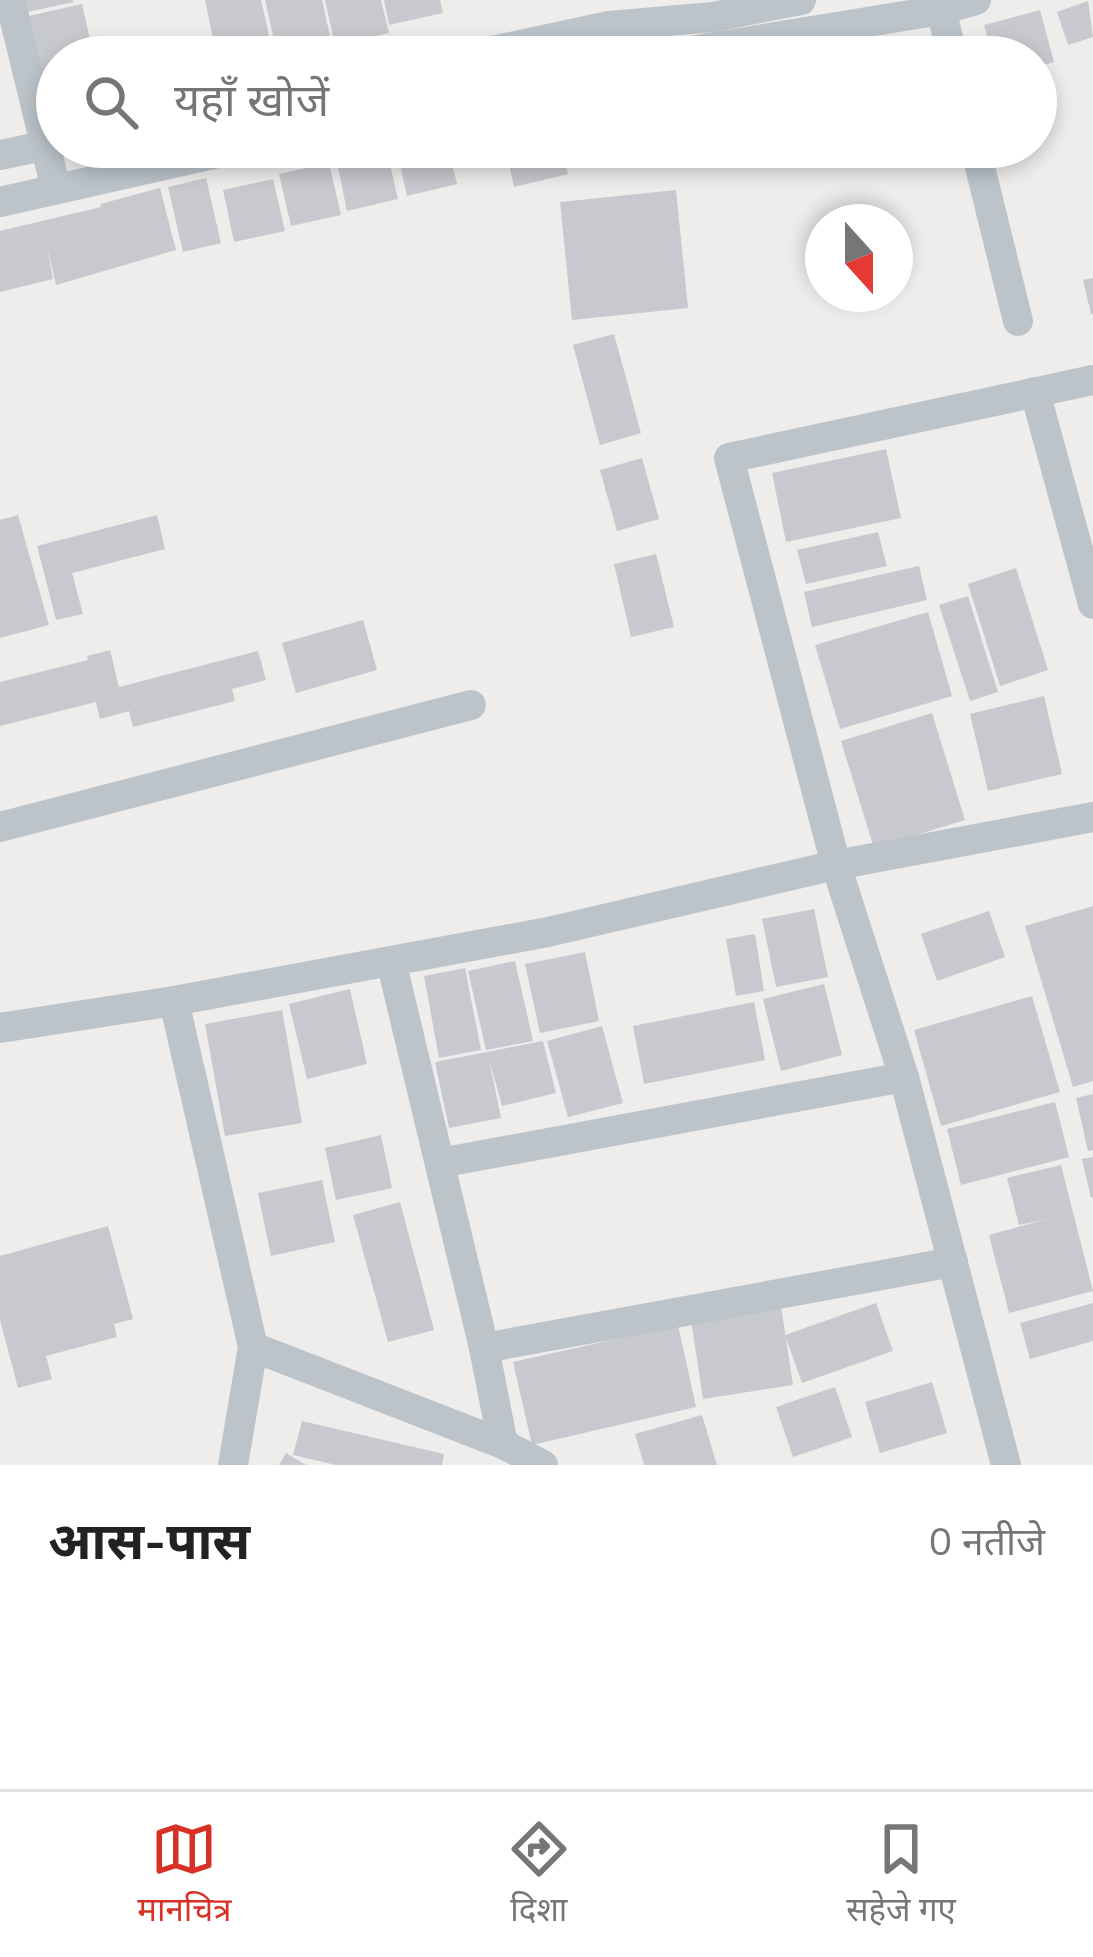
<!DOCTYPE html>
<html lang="hi">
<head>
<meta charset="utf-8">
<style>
  body { margin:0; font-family:"Nunito Sans","Noto Sans Devanagari",sans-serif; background:#f6f6f6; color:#222 }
  .compass { position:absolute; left:805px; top:204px; width:108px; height:108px; border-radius:50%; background:#fff; box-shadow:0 6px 18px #0003; rotate:159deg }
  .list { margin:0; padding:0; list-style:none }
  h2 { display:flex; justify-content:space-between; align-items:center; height:156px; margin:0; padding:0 48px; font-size:51px }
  h2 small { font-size:39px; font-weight:400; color:#767676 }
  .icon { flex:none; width:66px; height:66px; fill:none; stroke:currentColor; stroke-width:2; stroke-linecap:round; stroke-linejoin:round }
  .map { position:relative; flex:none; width:1093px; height:1465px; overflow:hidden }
  .search { position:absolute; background:#fff; box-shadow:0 6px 18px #0003; left:36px; right:36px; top:36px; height:132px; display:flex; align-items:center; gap:30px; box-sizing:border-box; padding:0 42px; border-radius:66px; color:#767676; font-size:45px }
  .sheet { height:324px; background:#fff }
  nav { display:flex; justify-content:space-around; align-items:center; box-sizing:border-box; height:168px; border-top:3px solid #e0e0e0; background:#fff; font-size:33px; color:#767676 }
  nav a { display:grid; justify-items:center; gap:6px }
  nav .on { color:#d93025 }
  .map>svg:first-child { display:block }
  .building { fill:#c7c9ce }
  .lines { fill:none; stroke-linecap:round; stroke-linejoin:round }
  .minor { stroke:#bcc4ca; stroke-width:30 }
</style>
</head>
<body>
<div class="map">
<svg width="1093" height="1465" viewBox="0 0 1093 1465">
  <rect width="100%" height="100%" fill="#efecec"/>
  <!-- building -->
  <g class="building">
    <path d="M20,0H73V2L23,13Z"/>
    <path d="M205,0H261L274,57H217Z"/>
    <path d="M265,0H322L332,45L278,57Z"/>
    <path d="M325,0H381L389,33L335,45Z"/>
    <path d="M384,0H440L443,13L389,25Z"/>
    <path d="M1088,1L1093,37L1068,45L1057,12Z"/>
    <path d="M82,4L94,57H57V85L41,88L24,17Z"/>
    <path d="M1040,10L1054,62L1036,67V57H993L984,25Z"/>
    <path d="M386,147L398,199L347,211L336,158Z"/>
    <path d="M396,147H448L457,184L407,196Z"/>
    <path d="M505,147H562L568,174L514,187Z"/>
    <path d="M576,147H636V149L578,161Z"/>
    <path d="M329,163L341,215L291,226L279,174Z"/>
    <path d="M206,178L221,243L183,252L168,187Z"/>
    <path d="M273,179L285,231L234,242L223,190Z"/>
    <path d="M160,188L176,250L56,285L47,246L53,279L0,292V231L101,207L100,204Z"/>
    <path d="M676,190L688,308L572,320L560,202Z"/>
    <path d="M1093,278V314H1091L1083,280Z"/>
    <path d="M614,334L641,433L600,445L573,345Z"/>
    <path d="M886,449L901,518L786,542L772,473Z"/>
    <path d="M642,458L659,519L617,531L600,470Z"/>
    <path d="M18,515L49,625L0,638V520Z"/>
    <path d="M157,515L165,549L72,573L83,614L56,620L37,546Z"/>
    <path d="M878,532L887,566L806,584L797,550Z"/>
    <path d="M656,554L674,627L631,637L614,564Z"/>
    <path d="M919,566L927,600L812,627L804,592Z"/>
    <path d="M1016,568L1048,670L1000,686L968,584Z"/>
    <path d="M968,596L998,692L970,701L939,605Z"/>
    <path d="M928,612L952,696L840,729L815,645Z"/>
    <path d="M363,620L377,670L296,693L282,643Z"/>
    <path d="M110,650L119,687L258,651L266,680L232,689L235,701L133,727L129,711L100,719L96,702L0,726V682L88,660L87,656Z"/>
    <path d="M1044,696L1062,774L988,791L970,714Z"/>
    <path d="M932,713L965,820L874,848L841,741Z"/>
    <path d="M1093,906V1081L1073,1087L1025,926Z"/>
    <path d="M814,909L828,977L776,987L762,919Z"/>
    <path d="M989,911L1005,957L937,981L921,934Z"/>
    <path d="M755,934L764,991L736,996L726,939Z"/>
    <path d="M585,952L599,1021L540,1033L525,964Z"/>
    <path d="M515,961L533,1041L486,1050L468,971Z"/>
    <path d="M465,968L481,1050L439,1058L424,976Z"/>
    <path d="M824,984L842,1055L781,1071L763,999Z"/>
    <path d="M350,989L367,1064L307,1079L289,1004Z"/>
    <path d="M1032,996L1060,1092L941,1126L914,1030Z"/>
    <path d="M754,1002L765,1060L644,1084L633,1026Z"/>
    <path d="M282,1010L302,1123L225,1136L205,1024Z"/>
    <path d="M602,1026L623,1103L568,1117L547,1041Z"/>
    <path d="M543,1041L556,1093L502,1106L489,1059L501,1118L449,1128L435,1062Z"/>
    <path d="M1093,1094V1150L1088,1151L1076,1098Z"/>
    <path d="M1055,1102L1069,1157L961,1185L947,1129Z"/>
    <path d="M381,1135L392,1188L336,1200L325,1148Z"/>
    <path d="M1093,1157V1197L1091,1198L1082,1159Z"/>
    <path d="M1061,1165L1093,1291L1009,1313L989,1235L1047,1219L1019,1225L1007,1178Z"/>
    <path d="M322,1180L335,1242L271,1256L258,1193Z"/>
    <path d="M400,1202L434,1330L388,1342L353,1215Z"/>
    <path d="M108,1226L133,1319L114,1324L117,1337L46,1356L52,1379L18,1388L0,1320V1256Z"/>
    <path d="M876,1303L893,1351L802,1383L785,1335Z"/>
    <path d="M1093,1303V1341L1030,1359L1020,1323Z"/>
    <path d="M781,1306L793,1385L703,1399L691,1320Z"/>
    <path d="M678,1325L696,1407L532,1445L513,1362Z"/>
    <path d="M932,1382L947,1433L880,1453L865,1402Z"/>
    <path d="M835,1387L852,1437L793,1457L776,1407Z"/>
    <path d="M702,1415L717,1465H644L635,1434Z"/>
    <path d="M302,1421L444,1454L442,1465H336L293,1455Z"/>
    <path d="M286,1453L306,1465H279Z"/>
  </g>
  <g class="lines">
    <!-- minor -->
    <g class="minor">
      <path d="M10,0L56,189"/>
      <path d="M941,10L953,57"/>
      <path d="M464,57L609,26L713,17L801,0"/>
      <path d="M654,57L941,10L976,0"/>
      <path d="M975,147L1018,321"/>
      <path d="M0,155L57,143"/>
      <path d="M0,202L244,147"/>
      <path d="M1035,392L1093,604"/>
      <path d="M0,827L471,705"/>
      <path d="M391,961L484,1348L503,1444"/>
      <path d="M174,1001L253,1347L233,1465"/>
      <path d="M0,1028L174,1001L548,932L836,865L1093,817"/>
      <path d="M440,1163L904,1077"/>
      <path d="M253,1347L503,1444L543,1465"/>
      <path d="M484,1348L953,1262"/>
      <path d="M1006,1465L904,1077L836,865L729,458L1093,380"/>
    </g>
  </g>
</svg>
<svg class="compass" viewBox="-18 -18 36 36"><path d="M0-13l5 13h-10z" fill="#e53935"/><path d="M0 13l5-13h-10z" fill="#767676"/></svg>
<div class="search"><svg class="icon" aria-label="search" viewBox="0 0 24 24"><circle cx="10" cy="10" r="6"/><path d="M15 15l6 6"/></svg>यहाँ खोजें</div>
</div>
<section class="sheet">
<h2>आस-पास<small>0 नतीजे</small></h2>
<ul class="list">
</ul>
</section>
<nav>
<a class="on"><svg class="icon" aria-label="map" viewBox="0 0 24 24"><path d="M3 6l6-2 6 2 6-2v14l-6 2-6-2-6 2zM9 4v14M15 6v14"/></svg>मानचित्र</a>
<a><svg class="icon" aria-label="directions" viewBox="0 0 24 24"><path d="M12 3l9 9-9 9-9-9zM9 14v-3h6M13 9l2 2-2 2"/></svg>दिशा</a>
<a><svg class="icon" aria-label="saved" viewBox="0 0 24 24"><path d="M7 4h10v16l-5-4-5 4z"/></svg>सहेजे गए</a>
</nav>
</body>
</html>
